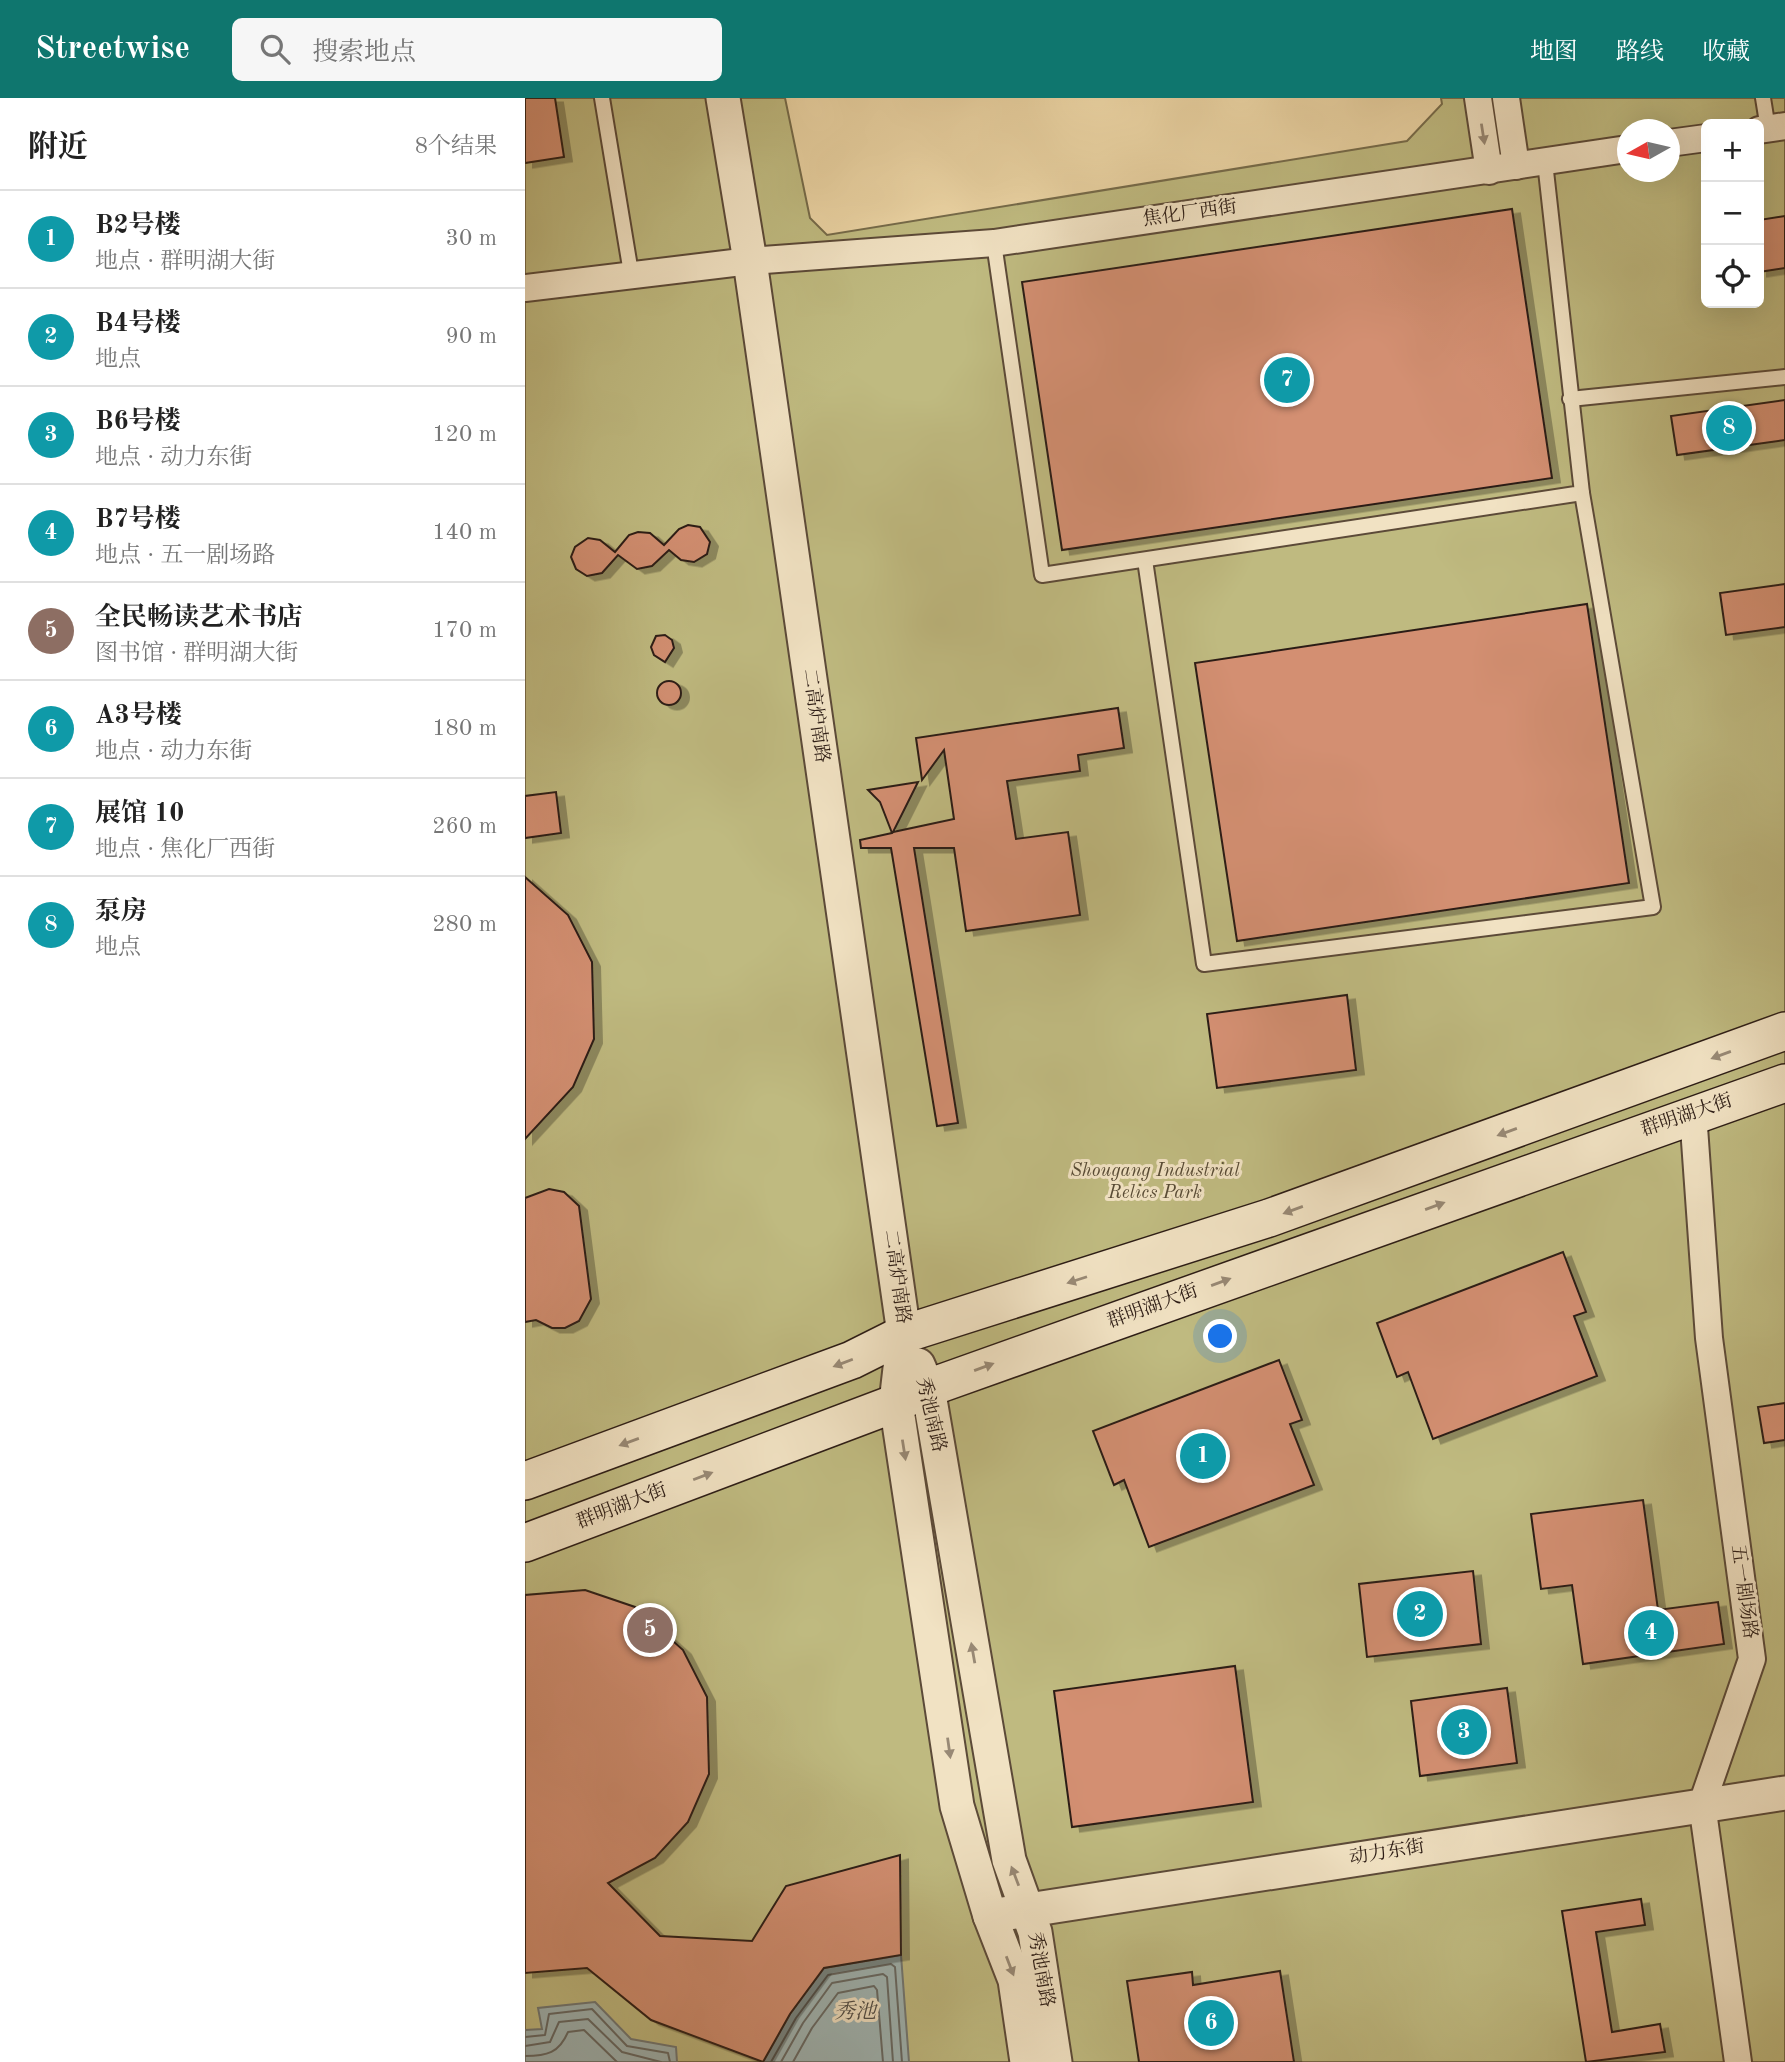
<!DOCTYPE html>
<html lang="zh">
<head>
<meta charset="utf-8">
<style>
  body { margin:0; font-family:"Old Standard TT","Noto Serif SC",serif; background:#f6f6f6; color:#222 }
  .controls { position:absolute; right:21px; top:21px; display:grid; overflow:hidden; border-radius:10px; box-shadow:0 7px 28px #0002 }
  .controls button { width:63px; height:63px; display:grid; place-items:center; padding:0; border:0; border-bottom:2px solid #e0e0e0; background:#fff; color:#222; font:35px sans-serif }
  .compass { position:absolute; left:1092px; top:21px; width:63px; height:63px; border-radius:50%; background:#fff; box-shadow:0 7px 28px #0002; rotate:262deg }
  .you { position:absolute; left:696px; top:1239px; width:24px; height:24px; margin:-18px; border:5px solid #fff; border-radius:50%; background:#1a73e8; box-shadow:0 0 0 10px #1a73e833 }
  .badge { display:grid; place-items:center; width:46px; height:46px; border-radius:50%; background:#0f766e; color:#fff; font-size:23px; font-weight:700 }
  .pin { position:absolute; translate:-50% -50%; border:4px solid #fff; box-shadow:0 2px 7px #0006 }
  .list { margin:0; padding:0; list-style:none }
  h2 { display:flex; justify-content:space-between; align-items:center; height:91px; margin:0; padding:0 28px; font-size:30px }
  h2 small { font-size:23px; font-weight:400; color:#767676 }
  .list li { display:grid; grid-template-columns:46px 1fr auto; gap:21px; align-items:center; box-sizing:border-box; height:98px; padding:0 28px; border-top:2px solid #e0e0e0 }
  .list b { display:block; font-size:26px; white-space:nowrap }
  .list p { margin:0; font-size:23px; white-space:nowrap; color:#767676 }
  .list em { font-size:23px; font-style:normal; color:#767676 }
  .icon { flex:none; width:38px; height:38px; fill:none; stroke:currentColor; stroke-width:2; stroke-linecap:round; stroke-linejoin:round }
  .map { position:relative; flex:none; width:1260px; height:1964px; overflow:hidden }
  header { display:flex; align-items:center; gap:42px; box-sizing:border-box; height:98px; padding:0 35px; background:#0f766e; color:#fff }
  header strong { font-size:33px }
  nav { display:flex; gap:38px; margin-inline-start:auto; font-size:24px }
  .search { width:490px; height:63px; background:#f6f6f6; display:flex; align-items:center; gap:18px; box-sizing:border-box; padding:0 24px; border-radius:10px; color:#767676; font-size:26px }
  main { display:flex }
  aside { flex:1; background:#fff }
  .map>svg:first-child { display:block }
  .green { fill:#bfba80; stroke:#766b4a; stroke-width:2; fill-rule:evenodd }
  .water { fill:#9eb4b3; stroke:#707774; stroke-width:2 }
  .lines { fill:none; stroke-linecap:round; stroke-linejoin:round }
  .shore { stroke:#656864; stroke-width:2 }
  .building { fill:#d38f72; stroke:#2c1c15; stroke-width:2; filter:url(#shadow) }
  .service-casing { stroke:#5c4a38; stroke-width:18 }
  .minor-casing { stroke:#5c4a38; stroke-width:30 }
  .tertiary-casing { stroke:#5c4a38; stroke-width:37 }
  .secondary-casing { stroke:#2c1c15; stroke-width:40 }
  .service { stroke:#f1e2c3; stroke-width:14 }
  .minor { stroke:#f1e2c3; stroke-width:26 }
  .tertiary { stroke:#f1e2c3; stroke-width:33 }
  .secondary { stroke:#f1e2c3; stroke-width:37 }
  .oneway { fill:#988975 }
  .labels { text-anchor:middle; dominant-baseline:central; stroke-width:6; stroke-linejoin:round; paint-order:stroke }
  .street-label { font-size:19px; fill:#2c1c15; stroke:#f1e2c3 }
  .park-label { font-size:19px; font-style:italic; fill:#584b35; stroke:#f1e2c3 }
  .water-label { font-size:21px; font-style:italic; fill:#4e4a44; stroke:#f1e2c3 }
</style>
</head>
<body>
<header>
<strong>Streetwise</strong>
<div class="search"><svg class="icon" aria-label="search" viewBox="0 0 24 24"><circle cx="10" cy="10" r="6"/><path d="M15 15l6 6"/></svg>搜索地点</div>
<nav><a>地图</a><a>路线</a><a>收藏</a></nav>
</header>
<main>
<aside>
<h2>附近<small>8个结果</small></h2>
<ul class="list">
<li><span class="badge" style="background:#0f9aa8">1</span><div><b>B2号楼</b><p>地点 · 群明湖大街</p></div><em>30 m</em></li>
<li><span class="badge" style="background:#0f9aa8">2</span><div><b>B4号楼</b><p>地点</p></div><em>90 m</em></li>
<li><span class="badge" style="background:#0f9aa8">3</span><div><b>B6号楼</b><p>地点 · 动力东街</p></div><em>120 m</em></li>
<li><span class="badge" style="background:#0f9aa8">4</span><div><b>B7号楼</b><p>地点 · 五一剧场路</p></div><em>140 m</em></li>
<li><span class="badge" style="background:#8d6e63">5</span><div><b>全民畅读艺术书店</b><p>图书馆 · 群明湖大街</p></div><em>170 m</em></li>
<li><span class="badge" style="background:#0f9aa8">6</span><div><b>A3号楼</b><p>地点 · 动力东街</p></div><em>180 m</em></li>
<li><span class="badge" style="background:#0f9aa8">7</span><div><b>展馆 10</b><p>地点 · 焦化厂西街</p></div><em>260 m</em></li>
<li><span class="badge" style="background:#0f9aa8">8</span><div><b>泵房</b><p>地点</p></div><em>280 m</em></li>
</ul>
</aside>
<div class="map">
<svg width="1260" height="1964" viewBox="0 0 1260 1964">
  <defs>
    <filter id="shadow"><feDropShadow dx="8" dy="4.5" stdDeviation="0" flood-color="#0004"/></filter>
  </defs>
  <rect width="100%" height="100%" fill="#ead3a3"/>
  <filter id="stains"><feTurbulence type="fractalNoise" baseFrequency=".00286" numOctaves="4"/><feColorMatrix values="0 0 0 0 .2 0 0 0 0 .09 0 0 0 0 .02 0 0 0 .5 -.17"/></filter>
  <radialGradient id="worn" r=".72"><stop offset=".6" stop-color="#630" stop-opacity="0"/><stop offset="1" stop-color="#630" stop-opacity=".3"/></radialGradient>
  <!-- green -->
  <path class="green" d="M0,0H260L285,120L302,137L882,43L917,6L916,0H1260V1964H0ZM1181,26H1234V205H1181ZM1102,32H1144V74H1102Z"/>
  <!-- water -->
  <g class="water">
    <path d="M376,1857L384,1964H238L265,1916L299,1870Z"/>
    <path d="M70,1904L106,1941L151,1949L152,1964H0V1932L17,1931L13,1910Z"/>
  </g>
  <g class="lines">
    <!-- shore -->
    <g class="shore">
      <path d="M0,1939L20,1937L24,1916L67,1911L102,1948L143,1955L145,1964"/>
      <path d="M0,1948L25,1944L34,1924L63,1921L97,1954L136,1964"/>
      <path d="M0,1958C22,1958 34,1955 43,1934L59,1932L92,1964"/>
      <path d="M246,1964L271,1920L303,1877L366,1866L370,1869L377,1964"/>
      <path d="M256,1964L278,1925L307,1885L358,1876L362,1879L368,1964"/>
      <path d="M268,1964L287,1930L313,1895L349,1888L352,1892L358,1964"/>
    </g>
  </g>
  <!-- building -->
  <g class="building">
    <path d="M0,0H30L39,59L0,65Z"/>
    <path d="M987,111L1027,380L537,452L497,184Z"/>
    <path d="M1260,118V170L1234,174V122Z"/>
    <path d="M1260,302V342L1152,357L1146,318Z"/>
    <path d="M163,427L175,429L185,444L182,456L169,464L156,462L144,452L127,468L112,471L93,457L77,475L62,478L51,471L46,459L50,449L63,440L75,442L90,454L104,437L113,434L125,435L139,447L154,431Z"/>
    <path d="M1260,486V529L1201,537L1195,495Z"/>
    <path d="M1062,506L1104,785L712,843L670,565Z"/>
    <path d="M140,537L147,542L149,550L140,564L129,557L126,549L131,538Z"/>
    <circle cx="144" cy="595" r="12"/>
    <path d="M593,610L599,650L553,657L555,673L482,683L491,741L543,734L555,817L441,833L429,750H389L433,1025L412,1028L366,750H336L335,742L367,735L355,704L343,692L393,684L368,734L429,721L419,652L397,682L391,640Z"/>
    <path d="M31,694L36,735L0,740V698Z"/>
    <path d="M0,779L43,817L67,864L69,941L48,989L0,1041Z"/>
    <path d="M822,897L831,972L692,990L682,916Z"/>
    <path d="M24,1091L39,1094L54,1108L66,1201L54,1223L40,1230H27L11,1222L0,1224V1100Z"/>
    <path d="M1038,1154L1061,1214L1049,1218L1072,1278L908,1341L883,1274L872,1279L852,1225Z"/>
    <path d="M754,1262L777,1322L765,1326L789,1387L624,1449L599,1382L589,1387L568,1333Z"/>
    <path d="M1260,1305V1342L1239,1345L1233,1309Z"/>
    <path d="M1118,1402L1133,1512L1193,1504L1199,1546L1058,1566L1047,1487L1016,1491L1006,1416Z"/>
    <path d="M948,1473L956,1546L842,1559L834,1486Z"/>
    <path d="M60,1492L110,1509L158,1552L182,1599L184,1676L163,1724L130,1760L83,1785L135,1838L227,1843L261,1788L375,1757L376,1857L299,1870L265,1916L238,1964L126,1922L62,1870L0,1875V1497Z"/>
    <path d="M710,1568L728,1704L547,1729L529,1593Z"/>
    <path d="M982,1590L992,1665L895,1678L886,1603Z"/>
    <path d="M1116,1801L1120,1827L1071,1834L1087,1934L1135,1926L1140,1954L1061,1964L1037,1813Z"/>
    <path d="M755,1873L769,1964H614L602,1883L667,1874L668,1887Z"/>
  </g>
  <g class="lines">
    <defs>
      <g id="service">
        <path d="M77,0L106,175"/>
        <path d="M1238,0L1243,31"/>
        <path d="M469,145L517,477L1057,395L1020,64"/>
        <path d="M1045,301L1260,279"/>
        <path d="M620,462L679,866L1128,809L1057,395"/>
      </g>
      <g id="minor">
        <path d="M953,0L964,73"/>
        <path d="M981,0L991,68"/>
        <path d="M1234,32L1260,28"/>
        <path d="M1144,45L1181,40"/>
        <path d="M0,190L225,163L469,145L1102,51"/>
        <path d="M1168,1015L1184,1240L1227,1561L1177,1706L1213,1964"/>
      </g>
      <g id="tertiary">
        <path d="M198,0L225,163L379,1236L371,1305L432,1708L465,1818L490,1882L502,1964"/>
        <path d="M393,1267L403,1290L484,1762L510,1834L530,1964"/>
        <path d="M465,1818L1260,1695"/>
      </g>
      <g id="secondary">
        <path d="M0,1383L327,1262L379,1236L744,1120L1260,933"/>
        <path d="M0,1445L371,1305L403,1290L1260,985"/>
      </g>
    </defs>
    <!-- service casing -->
    <use href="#service" class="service-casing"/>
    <!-- minor casing -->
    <use href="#minor" class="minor-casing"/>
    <!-- tertiary casing -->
    <use href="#tertiary" class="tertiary-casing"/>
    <!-- secondary casing -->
    <use href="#secondary" class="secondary-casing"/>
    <!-- service -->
    <use href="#service" class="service"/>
    <!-- minor -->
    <use href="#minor" class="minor"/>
    <!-- tertiary -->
    <use href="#tertiary" class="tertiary"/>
    <!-- secondary -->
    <use href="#secondary" class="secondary"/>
  </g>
  <!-- one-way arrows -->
  <defs><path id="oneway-solid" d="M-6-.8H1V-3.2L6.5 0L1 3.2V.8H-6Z" transform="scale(1.75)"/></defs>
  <g class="oneway">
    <use href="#oneway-solid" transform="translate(958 36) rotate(81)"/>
    <use href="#oneway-solid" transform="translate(1196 957) rotate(160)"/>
    <use href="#oneway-solid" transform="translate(982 1034) rotate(160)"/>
    <use href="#oneway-solid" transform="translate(910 1108) rotate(-20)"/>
    <use href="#oneway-solid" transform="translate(768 1112) rotate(160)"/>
    <use href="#oneway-solid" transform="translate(552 1182) rotate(162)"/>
    <use href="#oneway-solid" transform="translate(696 1184) rotate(-20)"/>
    <use href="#oneway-solid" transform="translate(318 1265) rotate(159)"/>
    <use href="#oneway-solid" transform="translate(459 1269) rotate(-20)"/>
    <use href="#oneway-solid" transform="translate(104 1344) rotate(160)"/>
    <use href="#oneway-solid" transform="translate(379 1352) rotate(81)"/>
    <use href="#oneway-solid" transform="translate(178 1378) rotate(-21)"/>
    <use href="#oneway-solid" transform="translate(448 1555) rotate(-100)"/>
    <use href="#oneway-solid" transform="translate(424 1650) rotate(82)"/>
    <use href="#oneway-solid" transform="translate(490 1778) rotate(-111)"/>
    <use href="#oneway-solid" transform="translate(485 1868) rotate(69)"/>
  </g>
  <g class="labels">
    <!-- street labels -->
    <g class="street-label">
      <text transform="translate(665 116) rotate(-8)">焦化厂西街</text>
      <text transform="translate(290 618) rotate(82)">二高炉南路</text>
      <text transform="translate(1162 1018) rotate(-19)">群明湖大街</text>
      <text transform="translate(371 1179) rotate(82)">二高炉南路</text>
      <text transform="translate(628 1209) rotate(-20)">群明湖大街</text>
      <text transform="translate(405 1317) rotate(77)">秀池南路</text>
      <text transform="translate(97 1409) rotate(-21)">群明湖大街</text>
      <text transform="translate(1218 1494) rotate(82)">五一剧场路</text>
      <text transform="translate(862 1755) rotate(-9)">动力东街</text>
      <text transform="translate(515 1872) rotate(80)">秀池南路</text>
    </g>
    <!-- park labels -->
    <g class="park-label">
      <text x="630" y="1073">Shougang Industrial<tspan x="630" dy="22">Relics Park</tspan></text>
    </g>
    <!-- water labels -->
    <g class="water-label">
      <text x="330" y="1914">秀池</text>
    </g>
  </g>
  <rect width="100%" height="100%" filter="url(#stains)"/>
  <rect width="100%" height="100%" fill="url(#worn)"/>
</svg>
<div class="controls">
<button>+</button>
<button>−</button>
<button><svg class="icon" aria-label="locate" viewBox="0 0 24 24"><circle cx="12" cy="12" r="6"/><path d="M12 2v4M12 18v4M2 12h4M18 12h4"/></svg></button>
</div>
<svg class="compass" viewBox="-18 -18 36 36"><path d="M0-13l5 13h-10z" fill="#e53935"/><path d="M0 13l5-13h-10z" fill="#767676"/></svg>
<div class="you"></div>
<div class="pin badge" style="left:678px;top:1358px;background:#0f9aa8">1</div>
<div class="pin badge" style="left:895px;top:1516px;background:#0f9aa8">2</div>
<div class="pin badge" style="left:939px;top:1634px;background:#0f9aa8">3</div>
<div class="pin badge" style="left:1126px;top:1535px;background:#0f9aa8">4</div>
<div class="pin badge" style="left:125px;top:1532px;background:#8d6e63">5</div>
<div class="pin badge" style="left:686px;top:1925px;background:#0f9aa8">6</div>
<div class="pin badge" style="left:762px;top:282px;background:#0f9aa8">7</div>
<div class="pin badge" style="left:1204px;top:330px;background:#0f9aa8">8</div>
</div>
</main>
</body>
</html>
